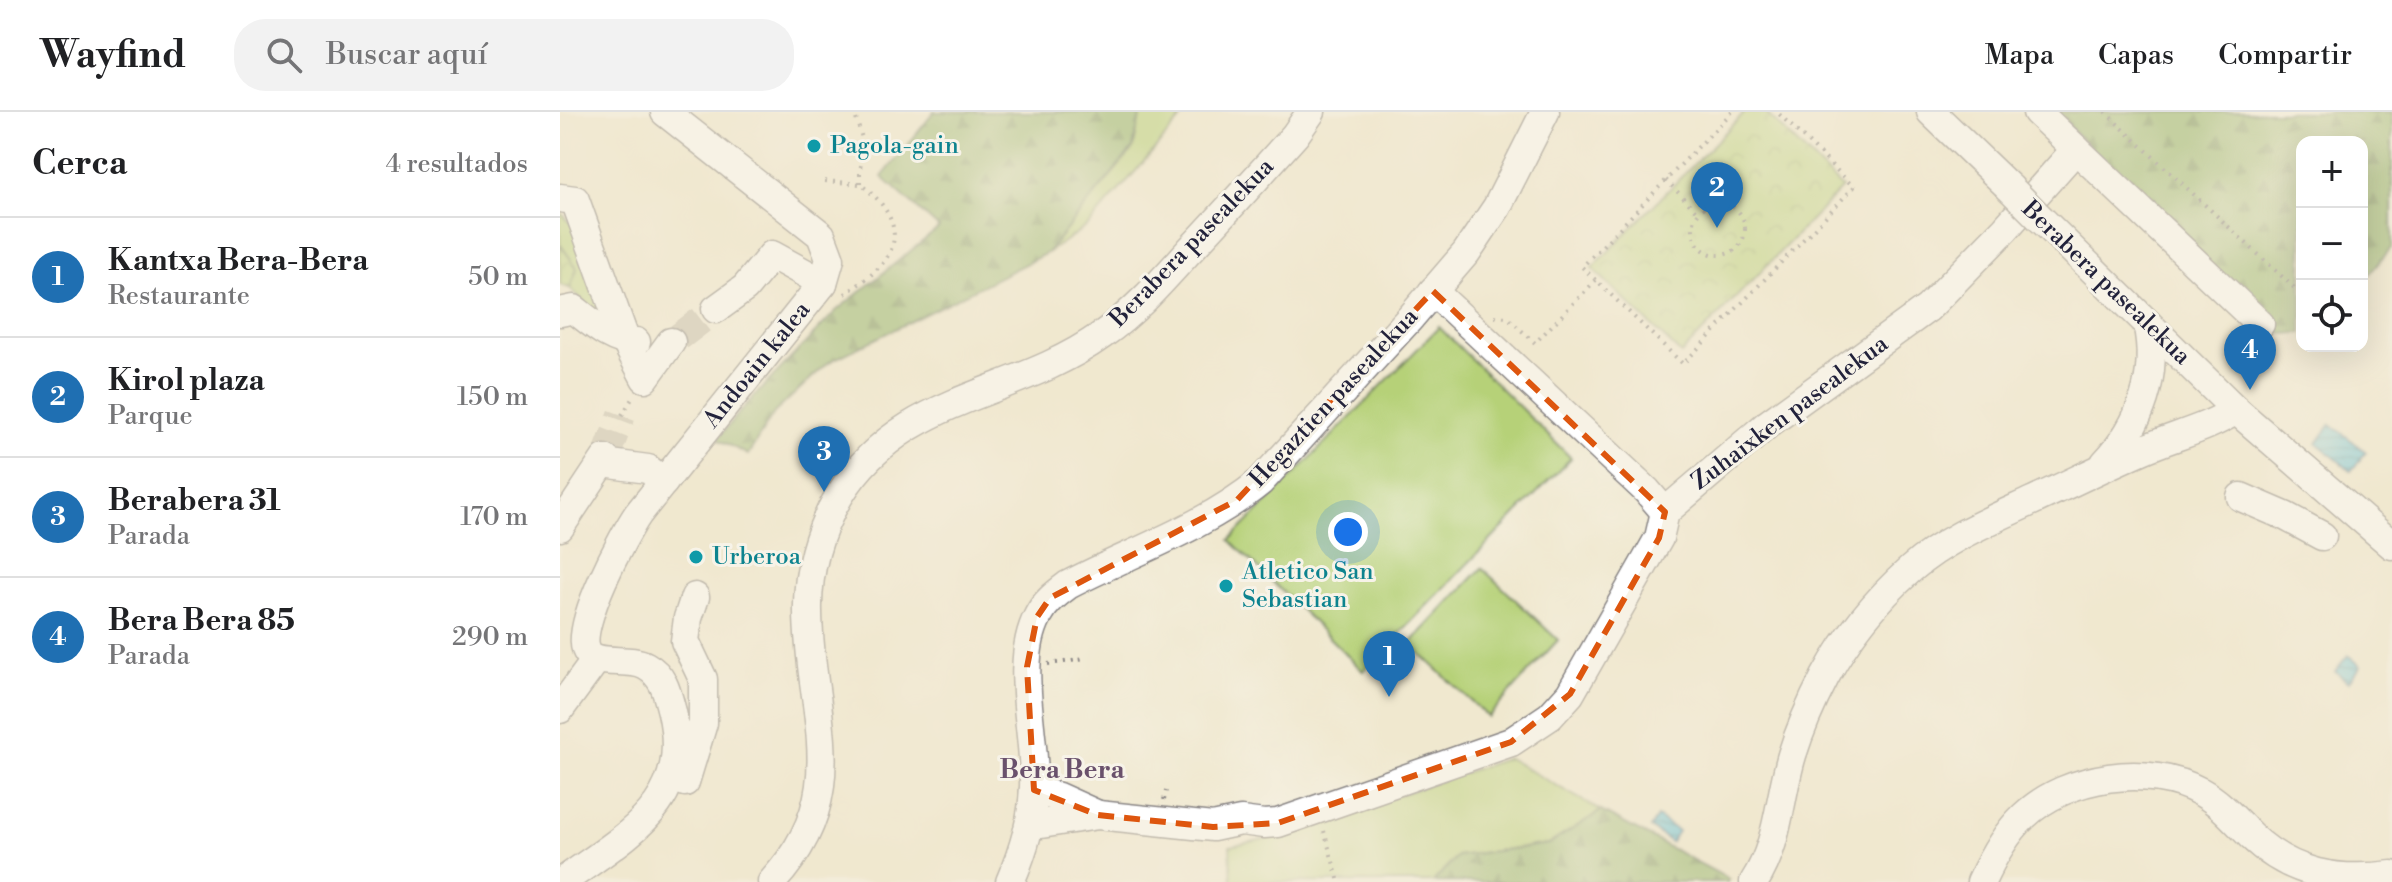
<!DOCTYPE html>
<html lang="es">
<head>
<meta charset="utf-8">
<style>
  body { margin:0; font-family:"Libre Bodoni",serif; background:#f2f2f2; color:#202124 }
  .controls { position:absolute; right:24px; top:24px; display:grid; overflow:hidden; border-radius:16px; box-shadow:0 8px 32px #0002 }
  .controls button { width:72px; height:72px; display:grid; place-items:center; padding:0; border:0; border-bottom:2px solid #e0e0e0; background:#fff; color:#202124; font:40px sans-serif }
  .you { position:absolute; left:788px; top:420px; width:28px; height:28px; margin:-20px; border:6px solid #fff; border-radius:50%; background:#1a73e8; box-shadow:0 0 0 12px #1a73e833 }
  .badge { display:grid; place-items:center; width:52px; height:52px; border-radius:50%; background:#1f6fb2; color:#fff; font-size:26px; font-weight:700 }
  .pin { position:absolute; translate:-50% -66px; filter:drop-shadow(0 2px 4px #0008) }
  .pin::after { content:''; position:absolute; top:42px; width:28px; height:24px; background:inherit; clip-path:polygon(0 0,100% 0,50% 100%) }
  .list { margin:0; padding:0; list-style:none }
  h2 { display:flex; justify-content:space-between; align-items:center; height:104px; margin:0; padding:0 32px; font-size:34px }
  h2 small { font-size:26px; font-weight:400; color:#757577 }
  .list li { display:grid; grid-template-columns:52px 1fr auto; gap:24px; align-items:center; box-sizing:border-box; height:120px; padding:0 32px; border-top:2px solid #e0e0e0 }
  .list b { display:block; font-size:30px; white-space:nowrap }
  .list p { margin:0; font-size:26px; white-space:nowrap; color:#757577 }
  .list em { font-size:26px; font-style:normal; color:#757577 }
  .icon { flex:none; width:44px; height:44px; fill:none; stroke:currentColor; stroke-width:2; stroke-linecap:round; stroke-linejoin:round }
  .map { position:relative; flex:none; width:1832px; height:770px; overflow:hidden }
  header { display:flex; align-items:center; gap:48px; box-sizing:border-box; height:112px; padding:0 40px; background:#fff; border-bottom:2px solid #e0e0e0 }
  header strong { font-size:38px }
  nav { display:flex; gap:44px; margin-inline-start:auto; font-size:28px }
  .search { width:560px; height:72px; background:#f2f2f2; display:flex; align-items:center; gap:20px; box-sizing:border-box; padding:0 28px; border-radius:32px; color:#757577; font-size:30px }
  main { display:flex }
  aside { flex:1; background:#fff }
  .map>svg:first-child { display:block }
  .grass { fill:#b6d178; stroke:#6c7a5a; stroke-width:2 }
  .forest { fill:url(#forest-firs); stroke:#596a52; stroke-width:2 }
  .park { fill:url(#park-crowns); stroke:#6c7a5a; stroke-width:2 }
  .water { fill:url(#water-rules); stroke:#40718b; stroke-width:2 }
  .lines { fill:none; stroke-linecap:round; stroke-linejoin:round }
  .minor-tunnel { stroke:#c7c0b1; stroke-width:28; stroke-dasharray:28 14; stroke-linecap:butt }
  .minor-casing { stroke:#898585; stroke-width:31 }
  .path { stroke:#898585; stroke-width:4; stroke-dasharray:2 6; stroke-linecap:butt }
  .minor { stroke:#fff; stroke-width:28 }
  .minor-bridge-casing { stroke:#898585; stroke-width:31; stroke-linecap:butt }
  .minor-bridge { stroke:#fff; stroke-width:28 }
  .marked { fill:none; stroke:#de560e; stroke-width:6; stroke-dasharray:16 10; stroke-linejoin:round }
  .culture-dot { fill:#0f9aa8; stroke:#f7f3e8; stroke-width:3 }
  .labels { text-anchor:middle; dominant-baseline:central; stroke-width:6; stroke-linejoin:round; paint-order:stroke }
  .culture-label { font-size:24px; fill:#0d838f; stroke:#f7f3e8; text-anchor:start }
  .street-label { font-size:24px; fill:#22223b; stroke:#f7f3e8 }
  .neighbourhood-label { font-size:26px; font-weight:bold; fill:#6a516c; stroke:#f7f3e8 }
</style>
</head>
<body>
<header>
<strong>Wayfind</strong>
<div class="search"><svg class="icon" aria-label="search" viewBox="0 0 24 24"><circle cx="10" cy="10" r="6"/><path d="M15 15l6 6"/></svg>Buscar aquí</div>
<nav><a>Mapa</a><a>Capas</a><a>Compartir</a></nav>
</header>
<main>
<aside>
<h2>Cerca<small>4 resultados</small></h2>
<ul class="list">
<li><span class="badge">1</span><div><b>Kantxa Bera-Bera</b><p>Restaurante</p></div><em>50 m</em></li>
<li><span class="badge">2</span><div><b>Kirol plaza</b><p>Parque</p></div><em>150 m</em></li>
<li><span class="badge">3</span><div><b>Berabera 31</b><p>Parada</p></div><em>170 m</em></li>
<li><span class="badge">4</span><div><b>Bera Bera 85</b><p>Parada</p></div><em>290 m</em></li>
</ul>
</aside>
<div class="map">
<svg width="1832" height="770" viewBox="0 0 1832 770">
  <defs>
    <pattern id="forest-firs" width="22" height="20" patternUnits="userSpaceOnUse" patternTransform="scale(2)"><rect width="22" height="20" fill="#90b368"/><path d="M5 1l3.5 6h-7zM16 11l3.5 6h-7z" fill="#759157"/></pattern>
    <pattern id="park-crowns" width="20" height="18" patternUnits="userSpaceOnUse" patternTransform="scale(2)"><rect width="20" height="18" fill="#b6d178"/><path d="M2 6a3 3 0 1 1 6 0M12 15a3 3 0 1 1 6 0" fill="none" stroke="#9cb369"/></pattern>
    <pattern id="water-rules" width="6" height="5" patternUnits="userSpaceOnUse" patternTransform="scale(2)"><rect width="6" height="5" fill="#5dc0db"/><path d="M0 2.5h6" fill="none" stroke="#4c9cb3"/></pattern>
  </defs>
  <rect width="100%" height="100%" fill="#f7f3e8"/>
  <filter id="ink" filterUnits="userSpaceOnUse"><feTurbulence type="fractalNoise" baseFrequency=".0125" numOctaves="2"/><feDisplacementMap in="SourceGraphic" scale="16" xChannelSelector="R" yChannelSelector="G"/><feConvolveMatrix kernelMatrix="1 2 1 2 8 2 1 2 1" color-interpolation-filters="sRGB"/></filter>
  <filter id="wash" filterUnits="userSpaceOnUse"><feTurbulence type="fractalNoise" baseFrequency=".006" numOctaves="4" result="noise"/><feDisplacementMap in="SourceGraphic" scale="32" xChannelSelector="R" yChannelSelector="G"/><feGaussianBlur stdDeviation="1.8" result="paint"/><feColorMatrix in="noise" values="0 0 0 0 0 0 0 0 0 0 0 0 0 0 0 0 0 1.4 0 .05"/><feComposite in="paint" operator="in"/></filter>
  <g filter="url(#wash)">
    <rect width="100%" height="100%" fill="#f0e8cf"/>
    <!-- grass -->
    <g class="grass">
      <path d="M581,0H627L530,112L487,141L573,37Z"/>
      <path d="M0,100L14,114L46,212L10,176L17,156L0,132Z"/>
      <path d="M879,215L1011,346L803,559L670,428Z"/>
      <path d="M922,456L998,528L928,605L850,532Z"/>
      <path d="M948,646L1041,699L989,732L897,744L873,770H672L670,734L710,726Z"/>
    </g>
    <!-- forest -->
    <g class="forest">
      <path d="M374,0H581L573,36L487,141L269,250L214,301L188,343L157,327L185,294L276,199L379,116L322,65Z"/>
      <path d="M1494,0H1832V135L1802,171V30H1742V221L1721,222Z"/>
      <path d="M1041,699L1169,767L1167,770H873L897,744L989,732Z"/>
    </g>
    <!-- park -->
    <g class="park">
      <path d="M1185,0H1205L1282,76L1121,242L1032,156Z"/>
      <path d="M0,132L17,156L10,176L0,173Z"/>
    </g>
    <!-- water -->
    <g class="water">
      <path d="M1771,312L1806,340L1791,359L1757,331Z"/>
      <path d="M1788,543L1801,554L1788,570L1775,559Z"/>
      <path d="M1097,705L1118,719L1111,730L1090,716Z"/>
    </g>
  </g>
  <g filter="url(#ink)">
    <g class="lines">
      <!-- minor-tunnel -->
      <g class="minor-tunnel">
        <path d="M119,225L156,197"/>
        <path d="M45,347L62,303"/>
      </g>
      <defs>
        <g id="minor">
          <path d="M1371,0L1450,76"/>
          <path d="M1477,0L1700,212"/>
          <path d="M0,86L15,88L66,230L85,266L111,230"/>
          <path d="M1481,107L1676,298L1832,433"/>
          <path d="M873,179L1087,379L1105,400"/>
          <path d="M156,197L185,176L212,143L263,171"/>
          <path d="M0,200L14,197C32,211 51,229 76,230"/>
          <path d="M43,351L88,357L104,370"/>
          <path d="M1545,351C1581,313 1599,263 1587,211"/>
          <path d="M1681,385L1725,404L1762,424"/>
          <path d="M0,415L45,347"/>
          <path d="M0,597L36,548"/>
          <path d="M125,670L143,611V567L125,529L128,506L135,485"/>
          <path d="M474,678L498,685L538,703"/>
          <path d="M470,710L481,712L538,703L653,715L681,709L704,712L718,711L951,630L990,604L1010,582L1099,426L1105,400L1208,312L1368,196L1445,117L1516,37"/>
          <path d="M2,770C66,723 133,693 112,600C107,581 104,564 86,554C68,544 33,556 26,537C16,512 63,424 78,402L263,171L270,147L261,123L105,0"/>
          <path d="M212,770C295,681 249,603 248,500C247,460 258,419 279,384C342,281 453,287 542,223C575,200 602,169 629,139C665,101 700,62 735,23L751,0"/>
          <path d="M450,770C463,740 473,708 474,675C476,623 453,551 478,504C485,490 496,482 508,473C571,440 644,416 700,370L851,205L906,141L937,95L985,0"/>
          <path d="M1194,770C1219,732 1219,686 1232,643C1240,617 1252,590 1265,565C1287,524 1316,488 1351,457C1385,427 1431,408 1472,389C1509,372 1545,354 1582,338C1613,324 1647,317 1676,298"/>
          <path d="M1421,770C1432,746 1445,722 1464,704C1507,663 1589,651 1641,680C1661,691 1675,708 1691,724C1732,763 1778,770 1832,763"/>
        </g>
      </defs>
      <!-- minor casing -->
      <use href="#minor" class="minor-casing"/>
      <!-- path -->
      <g class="path">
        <path d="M1172,0L1022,155L1123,252L1294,75L1217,0"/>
        <path d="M1545,0L1742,183"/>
        <path d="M1106,68L1138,101"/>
        <path d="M265,69L300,72"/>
        <circle cx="1159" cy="117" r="26"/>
        <path d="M285,182C299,172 315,162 325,148C347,119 324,89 300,72V58L305,36L294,0"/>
        <path d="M935,204L947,205L975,231L1036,168"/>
        <path d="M62,303L73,285"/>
        <path d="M488,552L526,547"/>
        <path d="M604,688L606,679"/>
        <path d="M764,719L779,770"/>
      </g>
      <!-- minor -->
      <use href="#minor" class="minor"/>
      <defs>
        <path id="minor-bridge" d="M1450,76L1481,107"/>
      </defs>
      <!-- minor-bridge casing -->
      <use href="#minor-bridge" class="minor-bridge-casing"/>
      <!-- minor-bridge -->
      <use href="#minor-bridge" class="minor-bridge"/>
    </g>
  </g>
  <!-- marked area -->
  <path d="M0 0H1832V770H0ZM873,179L1105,400L1099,426L1010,582L951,630L718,711L653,715L538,703L474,678L467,555L477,505L490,486L677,388Z" fill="#f0e8cf" fill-opacity=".55" fill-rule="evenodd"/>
  <path class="marked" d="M873,179L1105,400L1099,426L1010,582L951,630L718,711L653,715L538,703L474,678L467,555L477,505L490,486L677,388Z"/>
  <!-- markers -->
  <g class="culture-dot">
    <circle cx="254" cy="34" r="8"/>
    <circle cx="136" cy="445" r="8"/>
    <circle cx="666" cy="474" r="8"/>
  </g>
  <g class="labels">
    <!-- culture labels -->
    <g class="culture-label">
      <text x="270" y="34">Pagola-gain</text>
      <text x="152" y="445">Urberoa</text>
      <text x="682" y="460">Atletico San<tspan x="682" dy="28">Sebastian</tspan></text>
    </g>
    <!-- street labels -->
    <g class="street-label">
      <text transform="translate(632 131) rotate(-46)">Berabera pasealekua</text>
      <text transform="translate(1546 171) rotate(44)">Berabera pasealekua</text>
      <text transform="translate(197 253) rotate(-51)">Andoain kalea</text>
      <text transform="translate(774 286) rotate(-47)">Hegaztien pasealekua</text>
      <text transform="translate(1230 301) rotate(-37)">Zuhaixken pasealekua</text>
    </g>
    <!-- neighbourhood labels -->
    <g class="neighbourhood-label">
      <text x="502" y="658">Bera Bera</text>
    </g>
  </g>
</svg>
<div class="controls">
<button>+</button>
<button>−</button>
<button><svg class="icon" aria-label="locate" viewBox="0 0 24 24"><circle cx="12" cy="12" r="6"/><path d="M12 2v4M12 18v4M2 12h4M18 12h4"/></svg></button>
</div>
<div class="you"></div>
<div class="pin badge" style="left:829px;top:585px">1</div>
<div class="pin badge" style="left:1157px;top:116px">2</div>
<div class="pin badge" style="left:264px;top:380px">3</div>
<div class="pin badge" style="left:1690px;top:278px">4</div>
</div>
</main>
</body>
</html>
